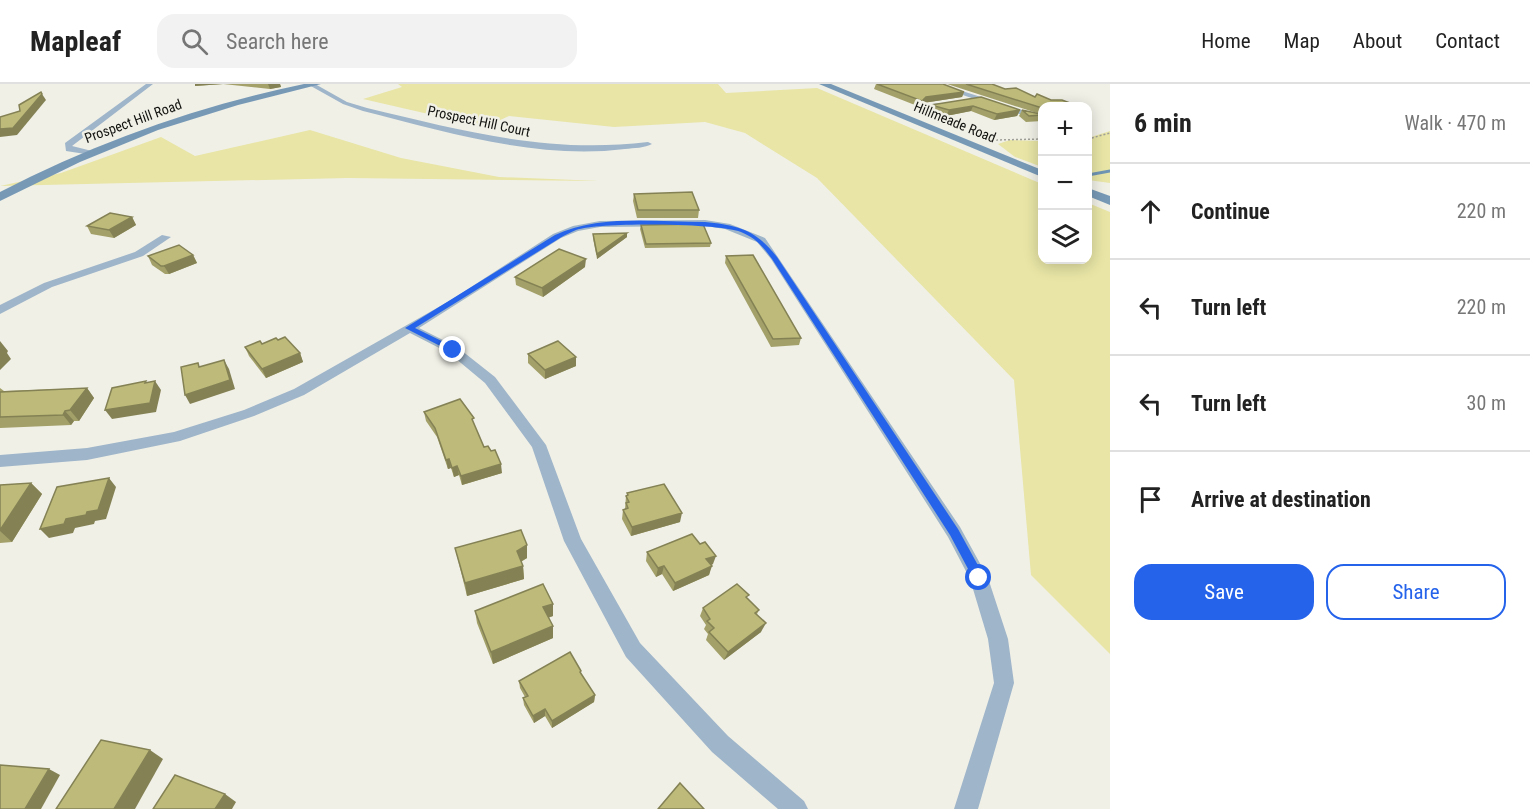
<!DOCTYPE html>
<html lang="en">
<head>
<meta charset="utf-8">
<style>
  body { margin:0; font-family:"Roboto Condensed",sans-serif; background:#f2f2f2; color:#222 }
  .controls { position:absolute; right:18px; top:18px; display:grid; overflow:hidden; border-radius:12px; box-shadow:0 3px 15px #0003 }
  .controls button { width:54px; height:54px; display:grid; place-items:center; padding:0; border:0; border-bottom:2px solid #e0e0e0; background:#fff; color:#222; font:30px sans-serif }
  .stop { position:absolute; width:18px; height:18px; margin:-14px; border:4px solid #2563eb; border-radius:50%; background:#fff }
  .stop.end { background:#2563eb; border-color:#fff; box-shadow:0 2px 6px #0008 }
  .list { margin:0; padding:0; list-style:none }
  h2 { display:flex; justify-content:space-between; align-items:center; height:78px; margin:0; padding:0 24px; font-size:26px }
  h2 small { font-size:20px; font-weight:400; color:#767676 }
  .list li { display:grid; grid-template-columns:39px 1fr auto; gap:18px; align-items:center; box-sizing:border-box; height:96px; padding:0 24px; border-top:2px solid #e0e0e0 }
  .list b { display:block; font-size:22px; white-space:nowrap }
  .list em { font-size:20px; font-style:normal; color:#767676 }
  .actions { display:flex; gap:12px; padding:18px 24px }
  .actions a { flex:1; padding:14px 0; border:2px solid #2563eb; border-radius:18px; text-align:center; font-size:21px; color:#2563eb }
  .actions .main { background:#2563eb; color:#fff }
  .icon { flex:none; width:33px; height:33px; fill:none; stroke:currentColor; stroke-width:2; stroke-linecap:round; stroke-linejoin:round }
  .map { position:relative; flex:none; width:1110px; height:725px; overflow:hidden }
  header { display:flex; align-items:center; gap:36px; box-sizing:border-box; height:84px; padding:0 30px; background:#fff; border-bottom:2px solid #e0e0e0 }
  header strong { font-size:28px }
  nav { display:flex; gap:33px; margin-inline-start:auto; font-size:21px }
  .search { width:420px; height:54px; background:#f2f2f2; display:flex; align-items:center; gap:15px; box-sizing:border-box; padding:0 21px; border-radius:18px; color:#767676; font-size:22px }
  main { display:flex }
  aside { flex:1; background:#fff }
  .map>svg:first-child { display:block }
  .green { fill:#e8e5a6 }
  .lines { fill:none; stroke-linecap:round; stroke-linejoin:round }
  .stream { stroke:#7095b4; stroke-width:3 }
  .path { stroke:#a0a099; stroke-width:1.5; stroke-dasharray:2 2; stroke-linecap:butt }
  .lane { stroke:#9fb5c9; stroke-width:4 }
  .street { fill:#9fb5c9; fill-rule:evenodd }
  .secondary { fill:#7799b6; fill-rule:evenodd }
  .wall { fill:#a3a069 }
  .shaded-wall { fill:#848255 }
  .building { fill:#bdba7a; stroke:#848255; stroke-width:1.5 }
  .route { fill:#2563eb }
  .labels { text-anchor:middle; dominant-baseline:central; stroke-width:5; stroke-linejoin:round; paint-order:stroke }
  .far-street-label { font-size:14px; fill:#12120f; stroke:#f0f0e7 }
</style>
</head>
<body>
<header>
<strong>Mapleaf</strong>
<div class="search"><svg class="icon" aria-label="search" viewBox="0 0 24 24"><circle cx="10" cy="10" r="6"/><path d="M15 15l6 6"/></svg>Search here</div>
<nav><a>Home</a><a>Map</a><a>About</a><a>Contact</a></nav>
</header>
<main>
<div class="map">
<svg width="1110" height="725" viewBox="0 0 1110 725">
  <rect width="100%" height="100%" fill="#f0f0e7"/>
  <!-- green -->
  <g class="green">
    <path d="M398,0H718L726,9L817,4L1042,100V176H1088V119L1110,128V570L1031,491L1014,296L817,94L745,49L705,38L614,43L509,32L485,43L363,15L402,3Z"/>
    <path d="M310,46L401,74L499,93L600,97L348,94L0,102L61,89L161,53L195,72Z"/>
    <path d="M1110,47V99L1088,96V54Z"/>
    <path d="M1010,56L1042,57V83L1015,73L998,60Z"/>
  </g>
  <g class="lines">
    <!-- stream -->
    <path class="stream" d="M1088,91L1110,87"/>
    <!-- path -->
    <g class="path">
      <path d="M1088,55L1110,49"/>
      <path d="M996,56L1042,55"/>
    </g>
    <!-- lane -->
    <path class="lane" d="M924,23L940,21"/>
    <!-- street -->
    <g class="street">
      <path d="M146,0H153L72,62L92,67V71L66,67L65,59Z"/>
      <path d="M315,0L347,18L367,24C464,47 547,70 648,58L652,60C645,64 634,64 625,65C537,76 447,48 363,27L343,20L309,1Z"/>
      <path d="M931,0H940L1041,32L1037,34L1015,29Z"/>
      <path d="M705,136L730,140L765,154L960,443L988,494L1008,555L1014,599L978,725H954L994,599L988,555L970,495L948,453L771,175L757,158L725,145L705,142L600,143L578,147L561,154L419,244L457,263L495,293L546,361L581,455L640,559L728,652L804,717L808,725H778L712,668L626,573L564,457L532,363L485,299L449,269L410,249L304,311L254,332L180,357L87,376L0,383V371L87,364L174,348L244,326L294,305L451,216L553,150L573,142L600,137Z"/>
      <path d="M162,151L171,153L143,172L52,203L0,230V221L44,199L135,168Z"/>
    </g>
    <!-- secondary -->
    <g class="secondary">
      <path d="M304,0H321L238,21L158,46L80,78L0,117V108C97,58 198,22 304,0Z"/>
      <path d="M819,0H831L1042,86V93Z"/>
      <path d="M1088,104L1110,112V121L1088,112Z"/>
    </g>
  </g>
  <!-- wall -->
  <g class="wall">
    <path d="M195,0H280L281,3L270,5L223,0L195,2Z"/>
    <path d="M876,0L964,8L962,13L923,19L920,23L874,5Z"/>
    <path d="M947,0H992L1042,22V37L1026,38L1019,32L1022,26L1040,30Z"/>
    <path d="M981,13L1020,26L1017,32L994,36L971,27L946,32L929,26L931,21Z"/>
    <path d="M634,110L699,126L698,134H637L633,117Z"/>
    <path d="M132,133L136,141L114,154L91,150L87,142Z"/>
    <path d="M641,141L711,159L710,163L645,164L640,145Z"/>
    <path d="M627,149V153L597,175L593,154V150Z"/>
    <path d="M193,171L197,179L169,190H165L152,181L148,172Z"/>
    <path d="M726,172L801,254L799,261L771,263L725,179Z"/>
    <path d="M585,183L543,213L516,201L515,193Z"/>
    <path d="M278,256L300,269L303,278L266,294L249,272L245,263Z"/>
    <path d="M528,270L576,273V282L545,295L528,279Z"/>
    <path d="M0,304L4,307L87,304L94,314L79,337H74L71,341L0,344Z"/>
    <path d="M424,328L475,343L484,363L502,389L462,401L459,391L454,393L451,384L448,385L437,353L426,337Z"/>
    <path d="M31,399L42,410L12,458L0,459V401Z"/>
    <path d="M627,409L680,438L631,452L622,435L623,426L625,425L626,412H627Z"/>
    <path d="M455,464L527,474L521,478L523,482L524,495L467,512Z"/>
    <path d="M647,468L713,480L711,481L709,491L673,507L662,490L656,493L646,477Z"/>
    <path d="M747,514L759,526L757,530L761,548L724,576L706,556L708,550L704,545L706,541L700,532L703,524Z"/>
    <path d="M553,520V532L548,534L553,554L493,580L477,539L475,527Z"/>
    <path d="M581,587V590L595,611L594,618L552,644L545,632L534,639L524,621L523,614L525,613L520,604L519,597Z"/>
  </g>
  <!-- shaded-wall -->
  <g class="shaded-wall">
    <path d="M195,0H223L195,2Z"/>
    <path d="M268,0H280L281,3L270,5Z"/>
    <path d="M964,8L962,13L923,19L920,23L922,17L926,13Z"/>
    <path d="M42,10L46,16L17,51L0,53V45Z"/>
    <path d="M973,22L971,27L946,32L949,26Z"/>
    <path d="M1020,26L1017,32L994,36L997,30Z"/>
    <path d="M132,133L136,141L114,154L109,146Z"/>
    <path d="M627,149V153L597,175V170Z"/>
    <path d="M193,171L197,179L169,190L164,182Z"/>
    <path d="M586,175L585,183L543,213L542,204Z"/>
    <path d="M0,257L8,267L7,269L11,275L0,286Z"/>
    <path d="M300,269L303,278L266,294L262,285Z"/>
    <path d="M576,273V282L545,295V286Z"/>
    <path d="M224,276L229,285L235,305L190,320L185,311Z"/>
    <path d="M155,297L161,306L156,328L112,335L105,326Z"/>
    <path d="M87,304L94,314L79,337L70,326Z"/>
    <path d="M65,327L74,337L71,341L63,331Z"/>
    <path d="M449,375L451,384L448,385L446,376Z"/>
    <path d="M501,380L502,389L462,401L461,392Z"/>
    <path d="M457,382L459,391L454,393L452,384Z"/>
    <path d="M109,394L116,403L106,435L95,437L94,440L75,444L73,449L49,454L40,445L66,435Z"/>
    <path d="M31,399L42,410L12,458L0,447V446Z"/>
    <path d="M682,429L680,438L631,452L632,443Z"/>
    <path d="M527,461V474L518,479L517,467Z"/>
    <path d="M716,472L713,480L704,484L706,475Z"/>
    <path d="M523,482L524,495L467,512L465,499Z"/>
    <path d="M664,482L662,490L656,493L658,484Z"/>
    <path d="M712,482L709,491L673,507L675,499Z"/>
    <path d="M553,520V532L543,535V523Z"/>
    <path d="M766,539L761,548L724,576L728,568Z"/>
    <path d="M553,542V554L493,580L491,568Z"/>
    <path d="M595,611L594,618L552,644V637Z"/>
    <path d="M545,625V632L534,639L533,632Z"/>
    <path d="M150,666L163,675L135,725H114Z"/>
    <path d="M49,685L60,691L41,725H25Z"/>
    <path d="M225,710L236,718L232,725H215Z"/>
  </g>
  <!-- building -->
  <g class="building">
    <path d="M877,0H943L964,8L926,13L922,17Z"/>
    <path d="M966,0H992L1005,5L1016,4L1035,13L1037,10L1051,16H1062L1078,22H1042V24Z"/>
    <path d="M41,8L42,10L13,44L0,45V33L20,27L19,21Z"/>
    <path d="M981,13L1020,26L997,30L973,22L949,26L931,21Z"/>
    <path d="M1022,26L1040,30L1042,28V31L1029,32Z"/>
    <path d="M692,108L699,126H638L634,110Z"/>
    <path d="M110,129L132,133L109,146L87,142Z"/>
    <path d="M703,140L711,159L646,160L641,141Z"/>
    <path d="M627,149L597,170L593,150Z"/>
    <path d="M179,161L193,171L164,182H161L148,172Z"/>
    <path d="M559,165L586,175L542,204L515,193Z"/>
    <path d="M753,171L801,254L773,255L726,172Z"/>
    <path d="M285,253L300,269L262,285L245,263L260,257L262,260L276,254L278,256Z"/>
    <path d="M558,257L576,273L545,286L528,270Z"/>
    <path d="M224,276L230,296L185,311L181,283L198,279L199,283Z"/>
    <path d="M146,297L145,299L155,297L150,319L105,326L112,304Z"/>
    <path d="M87,304L70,326L65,327L63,331L0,333V308Z"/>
    <path d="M460,315L474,334L472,335L484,363L488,362L491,367L495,366L501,380L461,392L457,382L452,384L449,375L446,376L435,344L424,328Z"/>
    <path d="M109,394L98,426L87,428L86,431L66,435L64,440L40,445L57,403Z"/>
    <path d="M31,399L0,446V401Z"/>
    <path d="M664,400L682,429L632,443L623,426L628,424L626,419L629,418L626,412L628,411L627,409Z"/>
    <path d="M521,446L527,461L517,467L523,482L465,499L455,464Z"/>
    <path d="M692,450L700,460L705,458L716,472L706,475L712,482L675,499L664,482L658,484L647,468Z"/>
    <path d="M543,500L553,520L543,523L553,542L491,568L475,527Z"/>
    <path d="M737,500L749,511L746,513L759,526L755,529L766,539L728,568L709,548L714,544L707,537L710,535L703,524Z"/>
    <path d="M570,568L581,587L580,588L595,611L552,637L545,625L533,632L523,614L528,612L519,597Z"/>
    <path d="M101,656L150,666L114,725H56Z"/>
    <path d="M0,681L49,685L25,725H0Z"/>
    <path d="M175,691L225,710L215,725H153Z"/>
    <path d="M680,699L704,725H658Z"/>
  </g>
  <!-- route -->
  <path class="route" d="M705,138C738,141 756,146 777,173L958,445L985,494L983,498H975L950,451L772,175C763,163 756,154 741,148C717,139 601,138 576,146C571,148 565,151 560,154L415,244L456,264V267H450L405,244L555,151C600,130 656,138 705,138Z"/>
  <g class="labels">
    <!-- far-street labels -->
    <g class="far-street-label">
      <text transform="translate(133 37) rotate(-20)">Prospect Hill Road</text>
      <text transform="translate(479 37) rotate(12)">Prospect Hill Court</text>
      <text transform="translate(955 38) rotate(22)">Hillmeade Road</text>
    </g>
  </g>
</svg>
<div class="controls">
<button>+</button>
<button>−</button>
<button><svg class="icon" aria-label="layers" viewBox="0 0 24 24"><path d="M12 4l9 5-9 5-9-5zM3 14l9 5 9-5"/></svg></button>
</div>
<div class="stop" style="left:979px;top:494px"></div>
<div class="stop end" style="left:453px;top:266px"></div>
</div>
<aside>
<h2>6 min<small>Walk · 470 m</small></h2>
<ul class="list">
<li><svg class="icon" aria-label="ahead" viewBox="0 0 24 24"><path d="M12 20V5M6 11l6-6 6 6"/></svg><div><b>Continue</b></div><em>220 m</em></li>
<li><svg class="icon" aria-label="left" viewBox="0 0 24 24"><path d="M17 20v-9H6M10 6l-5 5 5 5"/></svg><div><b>Turn left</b></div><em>220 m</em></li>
<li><svg class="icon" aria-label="left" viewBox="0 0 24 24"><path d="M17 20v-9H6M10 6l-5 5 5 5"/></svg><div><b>Turn left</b></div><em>30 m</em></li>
<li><svg class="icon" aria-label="arrive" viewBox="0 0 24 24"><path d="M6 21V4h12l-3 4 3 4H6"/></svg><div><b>Arrive at destination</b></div></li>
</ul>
<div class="actions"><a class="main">Save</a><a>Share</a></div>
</aside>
</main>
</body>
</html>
